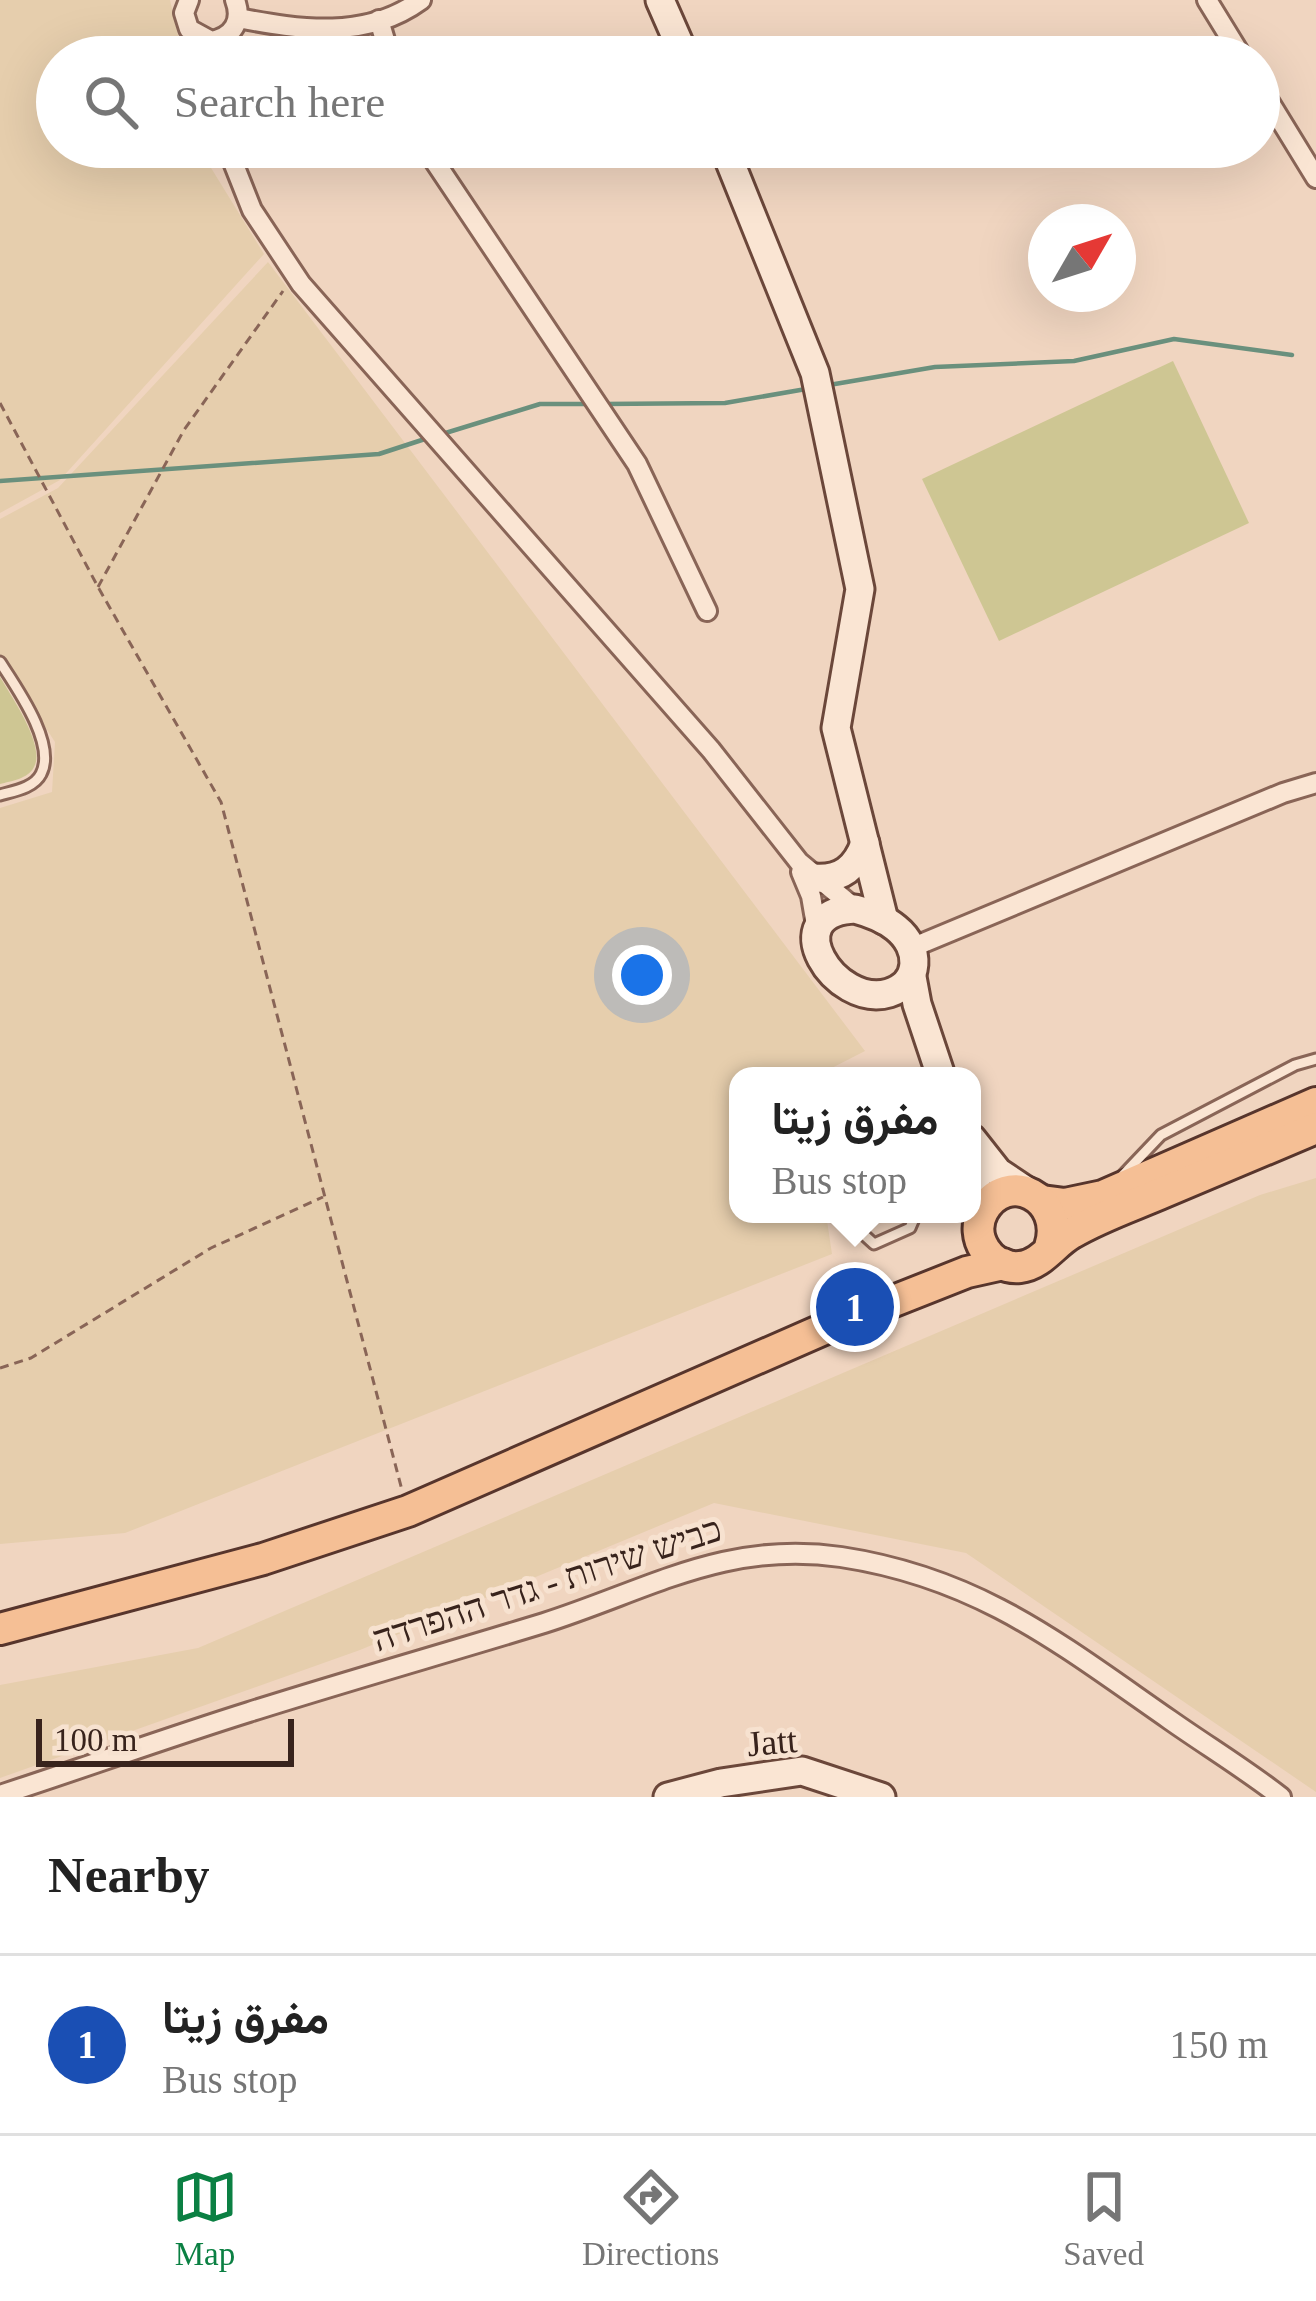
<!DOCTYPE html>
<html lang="en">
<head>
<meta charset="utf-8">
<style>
  body { margin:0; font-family:"Times New Roman",Vazirmatn,Heebo,serif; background:#f6f6f6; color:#222 }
  .compass { position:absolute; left:1028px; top:204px; width:108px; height:108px; border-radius:50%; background:#fff; box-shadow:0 12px 48px #0002; rotate:51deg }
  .scale { position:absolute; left:36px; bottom:30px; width:258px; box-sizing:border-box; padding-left:12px; border:6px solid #38231c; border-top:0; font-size:33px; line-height:42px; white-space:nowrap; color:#38231c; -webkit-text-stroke:9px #f7e2d0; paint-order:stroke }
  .you { position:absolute; left:642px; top:975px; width:42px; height:42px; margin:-30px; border:9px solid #fff; border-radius:50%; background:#1a73e8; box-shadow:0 0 0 18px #1a73e833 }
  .badge { display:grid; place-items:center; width:78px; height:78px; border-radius:50%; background:#0b8043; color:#fff; font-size:39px; font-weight:700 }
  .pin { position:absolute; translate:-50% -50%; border:6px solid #fff; box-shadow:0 3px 12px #0006 }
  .popup { position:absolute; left:729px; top:1067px; width:252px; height:156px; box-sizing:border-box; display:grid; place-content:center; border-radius:24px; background:#fff; filter:drop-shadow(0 3px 9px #0005); font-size:39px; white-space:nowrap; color:#767676 }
  .popup b { font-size:45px; color:#222 }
  .popup::after { content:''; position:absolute; left:50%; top:100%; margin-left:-24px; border:24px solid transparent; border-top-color:#fff }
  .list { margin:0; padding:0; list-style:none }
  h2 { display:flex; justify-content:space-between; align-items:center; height:156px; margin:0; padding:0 48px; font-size:51px }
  h2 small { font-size:39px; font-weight:400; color:#767676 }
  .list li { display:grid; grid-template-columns:78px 1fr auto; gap:36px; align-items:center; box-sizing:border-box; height:180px; padding:0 48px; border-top:3px solid #e0e0e0 }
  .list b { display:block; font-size:45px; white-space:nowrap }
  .list p { margin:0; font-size:39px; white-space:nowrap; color:#767676 }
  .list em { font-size:39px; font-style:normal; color:#767676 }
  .icon { flex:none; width:66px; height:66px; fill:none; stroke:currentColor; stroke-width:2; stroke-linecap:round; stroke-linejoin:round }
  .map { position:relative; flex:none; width:1316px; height:1797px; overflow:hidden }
  .search { position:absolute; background:#fff; box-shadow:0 12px 48px #0002; left:36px; right:36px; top:36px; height:132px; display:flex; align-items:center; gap:30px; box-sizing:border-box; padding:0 42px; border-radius:66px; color:#767676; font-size:45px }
  .sheet { height:336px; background:#fff }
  nav { display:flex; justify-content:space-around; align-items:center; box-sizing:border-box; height:168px; border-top:3px solid #e0e0e0; background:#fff; font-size:33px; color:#767676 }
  nav a { display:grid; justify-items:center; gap:6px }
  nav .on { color:#0b8043 }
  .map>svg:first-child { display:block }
  .farmland { fill:#e6cead }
  .green { fill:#cec693 }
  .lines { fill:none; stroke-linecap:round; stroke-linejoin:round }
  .stream { stroke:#6a907d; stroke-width:4.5 }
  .lane-casing { stroke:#896557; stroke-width:15 }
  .street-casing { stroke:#896557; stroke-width:24 }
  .secondary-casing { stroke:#6b473a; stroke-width:33 }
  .primary-casing { stroke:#57352c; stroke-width:36 }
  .path { stroke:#896557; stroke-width:3; stroke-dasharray:9 6; stroke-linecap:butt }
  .lane { stroke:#fae5d3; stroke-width:9 }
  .street { stroke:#fae5d3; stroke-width:18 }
  .secondary { stroke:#fae5d3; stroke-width:27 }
  .primary { stroke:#f5bf95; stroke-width:30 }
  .labels { text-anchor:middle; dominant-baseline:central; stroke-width:10; stroke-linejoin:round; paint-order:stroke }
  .street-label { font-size:36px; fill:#38231c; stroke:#f7e2d0 }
</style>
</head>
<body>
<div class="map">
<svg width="1316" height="1797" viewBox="0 0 1316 1797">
  <rect width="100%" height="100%" fill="#f0d5c0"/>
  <!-- farmland -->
  <g class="farmland">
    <path d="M0,0H170L183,57H57V147H204L208,163L264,254L60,480L0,513Z"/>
    <path d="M268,262L865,1051L816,1076H738V1214H826L832,1254L125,1533L0,1544V808L52,792L55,742L0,658V519L58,488Z"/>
    <path d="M1316,1178V1792L966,1553L714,1503L360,1650L0,1778V1685L198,1648L1260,1195Z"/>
  </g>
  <!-- green -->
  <g class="green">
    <path d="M1173,361L1249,523L999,641L922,479Z"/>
    <path d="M0,677C11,696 46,746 34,767C28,779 11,781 0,784Z"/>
  </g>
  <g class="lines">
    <!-- stream -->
    <g class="stream">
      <path d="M829,385L935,367L1074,361L1174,339L1292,355"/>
      <path d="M603,404L725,403L806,389"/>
      <path d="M439,435L540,404H591"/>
      <path d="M0,481L379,454L428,438"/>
    </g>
    <defs>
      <g id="lane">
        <path d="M0,662C16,687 57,744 41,774C34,788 14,791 0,795"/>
        <path d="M1123,1175L1161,1135L1295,1065L1316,1059"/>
        <path d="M846,1214L851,1223L874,1244L910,1228L916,1214"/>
      </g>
      <g id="street">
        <path d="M189,0L184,13L189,29L211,41C233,37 243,21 235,0"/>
        <path d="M1207,0L1242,57"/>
        <path d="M238,18C301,30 366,40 421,0"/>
        <path d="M379,20L390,57"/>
        <path d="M1259,85L1316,178"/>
        <path d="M227,147L252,210L301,284L711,750L799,862L857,910"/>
        <path d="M425,147L637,464L707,611"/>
        <path d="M801,872L811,896L817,931"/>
        <path d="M911,948L1283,793L1316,783"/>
        <path d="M0,1795C83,1768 166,1738 249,1712C347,1681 446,1653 544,1623C648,1590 726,1540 841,1557C979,1578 1059,1643 1170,1720C1207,1746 1245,1769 1281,1797"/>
      </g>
      <g id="secondary">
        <path d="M660,0L685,57"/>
        <path d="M724,147L815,373L860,589L836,728L884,920"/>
        <path d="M814,878C841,880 856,868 865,843"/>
        <path d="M855,909C870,913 884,918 896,928C921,948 921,983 889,993C835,1009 774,913 855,909Z"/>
        <path d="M912,977L917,1004L941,1076"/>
        <path d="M972,1139L998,1172L1031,1194"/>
        <path d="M972,1167L983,1212"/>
        <path d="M668,1797L721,1783L802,1771L881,1797"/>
      </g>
      <g id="primary">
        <path d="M1042,1201L1065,1204L1103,1196L1316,1103"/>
        <path d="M1050,1247C1066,1198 1007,1168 983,1211C969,1237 990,1270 1020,1267C1041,1265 1054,1243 1072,1233C1101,1216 1134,1205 1164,1192C1215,1171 1265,1149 1316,1128"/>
        <path d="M0,1629L263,1559L408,1511L833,1325L967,1272L1003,1264"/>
      </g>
    </defs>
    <!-- lane casing -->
    <use href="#lane" class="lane-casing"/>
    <!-- street casing -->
    <use href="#street" class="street-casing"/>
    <!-- secondary casing -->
    <use href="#secondary" class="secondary-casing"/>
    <!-- primary casing -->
    <use href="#primary" class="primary-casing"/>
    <!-- path -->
    <g class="path">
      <path d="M0,403L98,587L221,802L402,1490"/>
      <path d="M98,587L184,430L283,291"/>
      <path d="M0,1368L31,1358L211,1248L323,1197"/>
    </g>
    <!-- lane -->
    <use href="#lane" class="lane"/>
    <!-- street -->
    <use href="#street" class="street"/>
    <!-- secondary -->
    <use href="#secondary" class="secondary"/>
    <!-- primary -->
    <use href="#primary" class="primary"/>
  </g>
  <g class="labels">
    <!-- street labels -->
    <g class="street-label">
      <text transform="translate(547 1584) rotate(-18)">כביש שירות - גדר ההפרדה</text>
      <text transform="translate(772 1742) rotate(-5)">Jatt</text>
    </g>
  </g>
</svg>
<svg class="compass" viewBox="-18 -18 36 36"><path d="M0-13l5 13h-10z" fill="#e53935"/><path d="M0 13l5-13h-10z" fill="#767676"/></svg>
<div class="scale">100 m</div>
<div class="you"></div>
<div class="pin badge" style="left:855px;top:1307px;background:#1a4fb4">1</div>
<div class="popup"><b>مفرق زيتا</b>Bus stop</div>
<div class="search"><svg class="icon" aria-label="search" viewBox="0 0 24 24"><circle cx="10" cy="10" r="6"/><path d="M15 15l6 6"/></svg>Search here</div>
</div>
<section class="sheet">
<h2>Nearby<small></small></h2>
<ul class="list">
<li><span class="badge" style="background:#1a4fb4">1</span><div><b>مفرق زيتا</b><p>Bus stop</p></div><em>150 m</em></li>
</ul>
</section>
<nav>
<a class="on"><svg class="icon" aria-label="map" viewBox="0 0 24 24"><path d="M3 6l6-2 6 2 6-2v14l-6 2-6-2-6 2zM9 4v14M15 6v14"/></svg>Map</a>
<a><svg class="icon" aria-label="directions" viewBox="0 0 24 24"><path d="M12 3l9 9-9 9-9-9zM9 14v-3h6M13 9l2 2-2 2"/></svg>Directions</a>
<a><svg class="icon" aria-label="saved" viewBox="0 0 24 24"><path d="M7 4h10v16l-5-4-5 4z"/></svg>Saved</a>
</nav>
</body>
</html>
